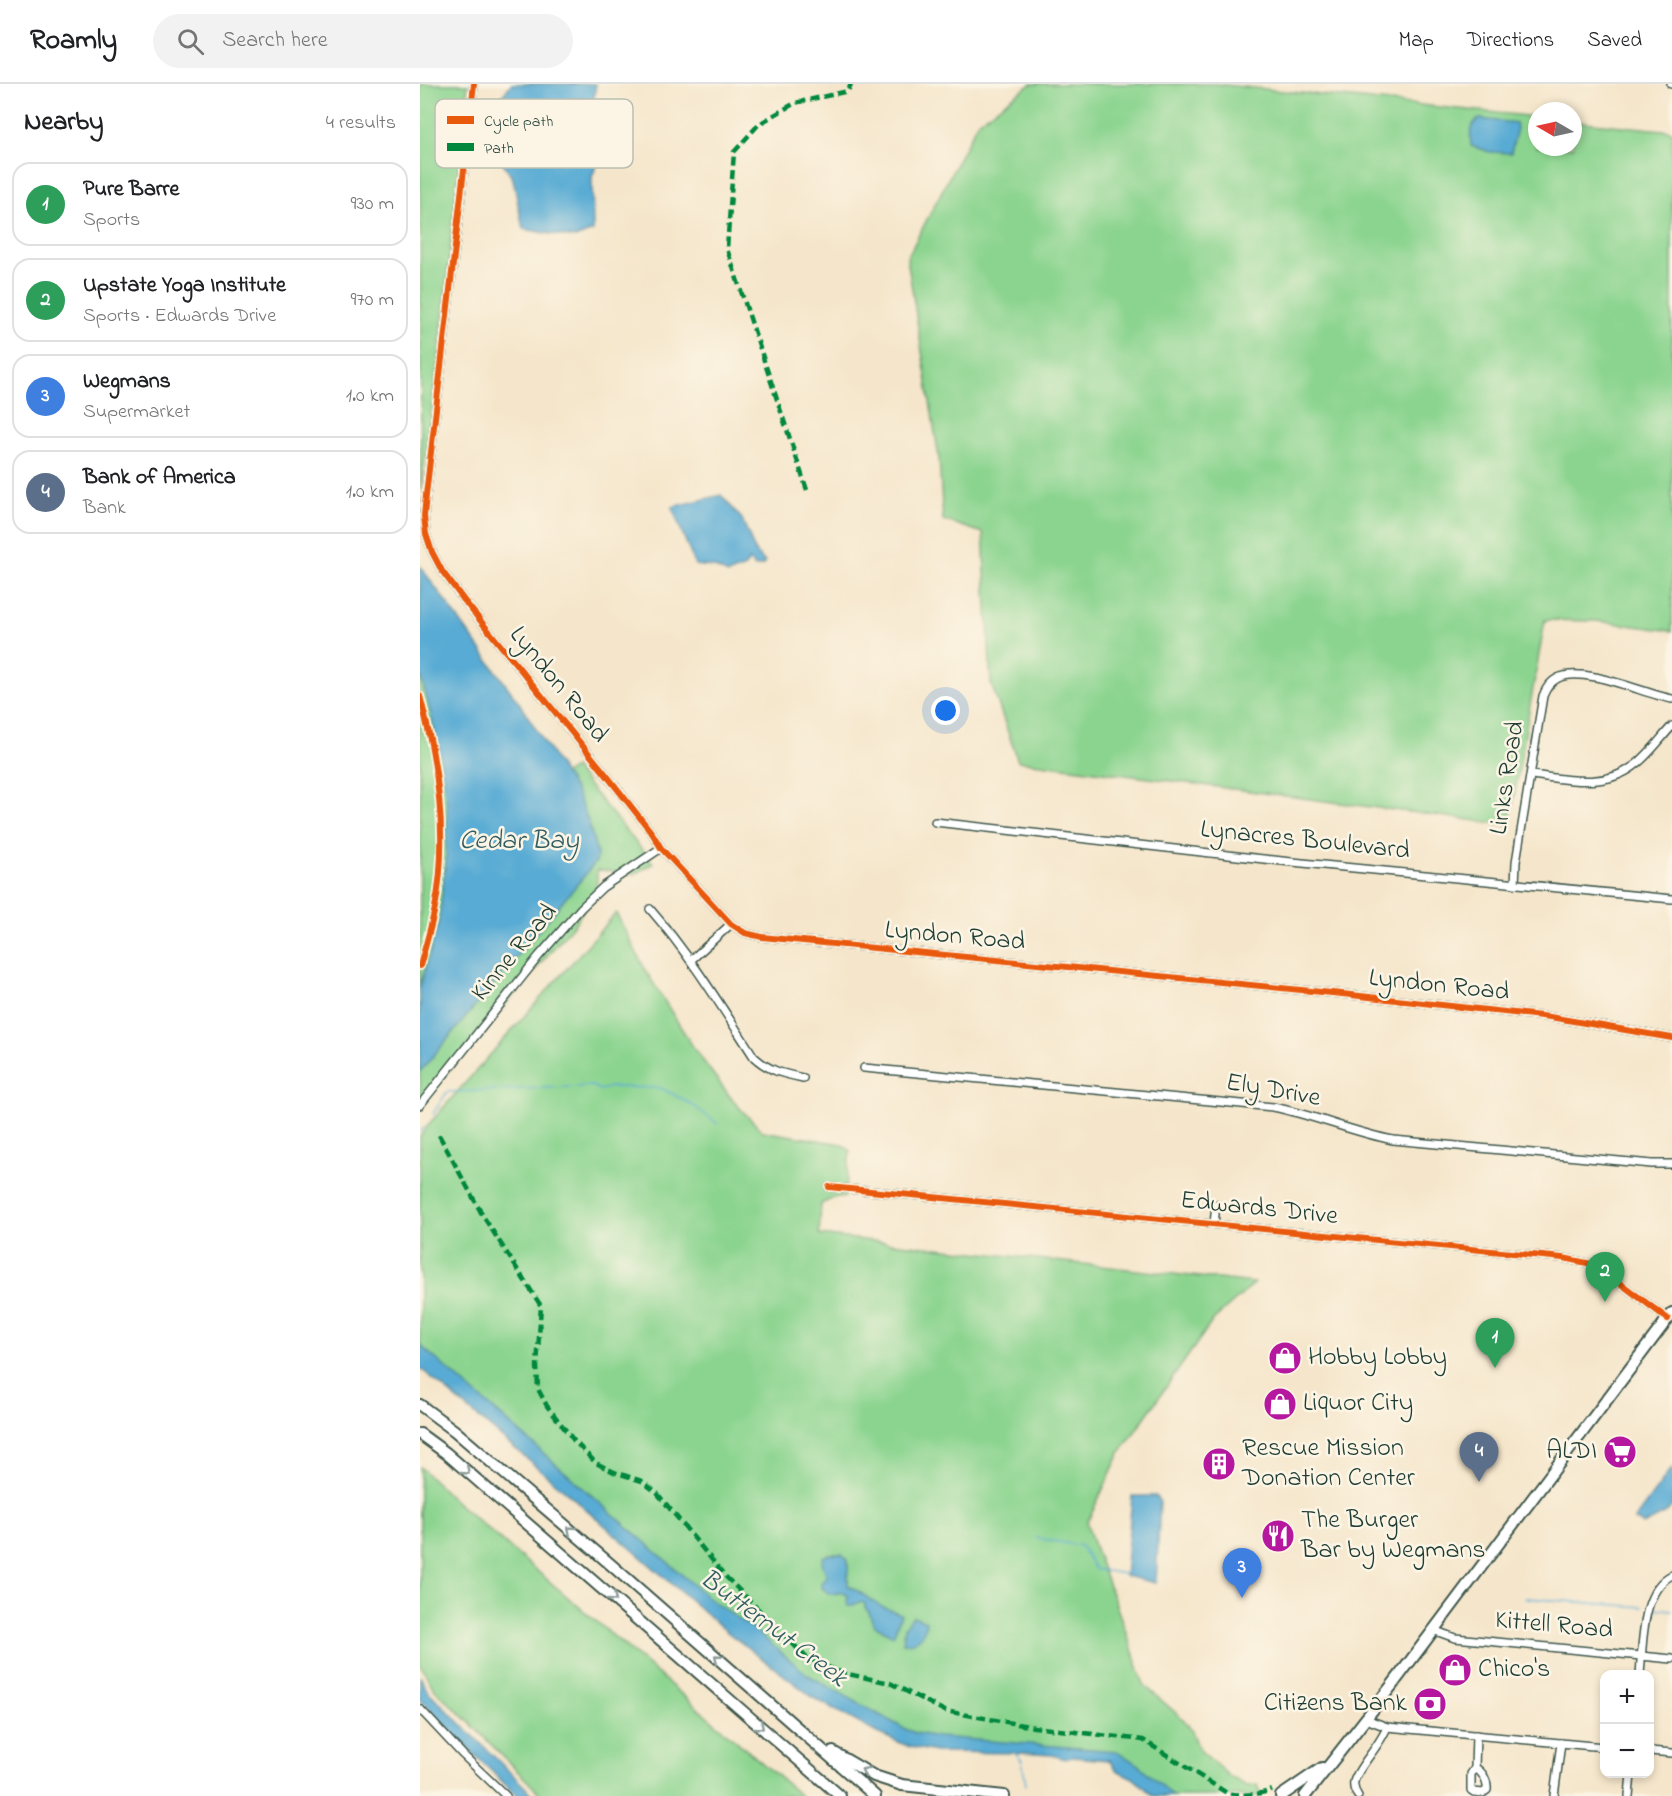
<!DOCTYPE html>
<html lang="en">
<head>
<meta charset="utf-8">
<style>
  body { margin:0; font-family:"Indie Flower",sans-serif; background:#f2f2f2; color:#202124 }
  .controls { position:absolute; right:18px; bottom:18px; display:grid; overflow:hidden; border-radius:12px; box-shadow:0 3px 9px #0003 }
  .controls button { width:54px; height:54px; display:grid; place-items:center; padding:0; border:0; border-bottom:2px solid #e0e0e0; background:#fff; color:#202124; font:30px sans-serif }
  .compass { position:absolute; left:1108px; top:18px; width:54px; height:54px; border-radius:50%; background:#fff; box-shadow:0 3px 9px #0003; rotate:279deg }
  .you { position:absolute; left:526px; top:627px; width:21px; height:21px; margin:-15px; border:4px solid #fff; border-radius:50%; background:#1a73e8; box-shadow:0 0 0 9px #1a73e833 }
  .badge { display:grid; place-items:center; width:39px; height:39px; border-radius:50%; background:#b5179e; color:#fff; font-size:20px; font-weight:700 }
  .pin { position:absolute; translate:-50% -50px; filter:drop-shadow(0 2px 3px #0008) }
  .pin::after { content:''; position:absolute; top:32px; width:21px; height:18px; background:inherit; clip-path:polygon(0 0,100% 0,50% 100%) }
  .list { margin:0; padding:0; list-style:none }
  h2 { display:flex; justify-content:space-between; align-items:center; height:78px; margin:0; padding:0 24px; font-size:26px }
  h2 small { font-size:20px; font-weight:400; color:#757577 }
  .list li { display:grid; grid-template-columns:39px 1fr auto; gap:18px; align-items:center; box-sizing:border-box; height:84px; margin:0 12px 12px; padding:0 12px; border:2px solid #e0e0e0; border-radius:18px }
  .list b { display:block; font-size:22px; white-space:nowrap }
  .list p { margin:0; font-size:20px; white-space:nowrap; color:#757577 }
  .list em { font-size:20px; font-style:normal; color:#757577 }
  .icon { flex:none; width:33px; height:33px; fill:none; stroke:currentColor; stroke-width:2; stroke-linecap:round; stroke-linejoin:round }
  .map { position:relative; flex:none; width:1252px; height:1712px; overflow:hidden }
  header { display:flex; align-items:center; gap:36px; box-sizing:border-box; height:84px; padding:0 30px; background:#fff; border-bottom:2px solid #e0e0e0 }
  header strong { font-size:28px }
  nav { display:flex; gap:33px; margin-inline-start:auto; font-size:21px }
  .search { width:420px; height:54px; background:#f2f2f2; display:flex; align-items:center; gap:15px; box-sizing:border-box; padding:0 21px; border-radius:33px; color:#757577; font-size:22px }
  main { display:flex }
  aside { flex:1; background:#fff }
  .map>svg:first-child { display:block }
  .green { fill:#8bd48f; stroke:#558862; stroke-width:1.5 }
  .water { fill:#59abd4; stroke:#3c7484; stroke-width:1.5 }
  .lines { fill:none; stroke-linecap:round; stroke-linejoin:round }
  .stream { stroke:#59abd4; stroke-width:1.5 }
  .minor-casing { stroke:#3f564b; stroke-width:10 }
  .highway-casing { stroke:#3f564b; stroke-width:14 }
  .minor { stroke:#fff; stroke-width:7 }
  .highway { stroke:#fff; stroke-width:10 }
  .quiet { stroke:#00873e; stroke-width:4.5; stroke-dasharray:9 4.5; stroke-linecap:butt }
  .cycleway-casing { stroke:#fcf5e5; stroke-width:10 }
  .cycleway { stroke:#e8590c; stroke-width:6 }
  .oneway { stroke:#8f9e9a }
  .labels { text-anchor:middle; dominant-baseline:central; stroke-width:5; stroke-linejoin:round; paint-order:stroke }
  .street-label { font-size:26px; fill:#1f3d34; stroke:#fcf5e5 }
  .poi-label { font-size:26px; fill:#1f3d34; stroke:#fcf5e5; text-anchor:start }
  .water-label { font-size:27px; font-style:italic; fill:#305e64; stroke:#fcf5e5 }
  .key { fill:#fcf5e5; stroke:#babeb0; stroke-width:1.5 }
  .key-label { font-size:16px; fill:#1f3d34 }
</style>
</head>
<body>
<header>
<strong>Roamly</strong>
<div class="search"><svg class="icon" aria-label="search" viewBox="0 0 24 24"><circle cx="10" cy="10" r="6"/><path d="M15 15l6 6"/></svg>Search here</div>
<nav><a>Map</a><a>Directions</a><a>Saved</a></nav>
</header>
<main>
<aside>
<h2>Nearby<small>4 results</small></h2>
<ul class="list">
<li><span class="badge" style="background:#2e9e5b">1</span><div><b>Pure Barre</b><p>Sports</p></div><em>930 m</em></li>
<li><span class="badge" style="background:#2e9e5b">2</span><div><b>Upstate Yoga Institute</b><p>Sports · Edwards Drive</p></div><em>970 m</em></li>
<li><span class="badge" style="background:#3f7fe0">3</span><div><b>Wegmans</b><p>Supermarket</p></div><em>1.0 km</em></li>
<li><span class="badge" style="background:#5c6f8a">4</span><div><b>Bank of America</b><p>Bank</p></div><em>1.0 km</em></li>
</ul>
</aside>
<div class="map">
<svg width="1252" height="1712" viewBox="0 0 1252 1712">
  <rect width="100%" height="100%" fill="#fcf5e5"/>
  <filter id="ink" filterUnits="userSpaceOnUse"><feTurbulence type="fractalNoise" baseFrequency=".0167" numOctaves="2"/><feDisplacementMap in="SourceGraphic" scale="12" xChannelSelector="R" yChannelSelector="G"/><feConvolveMatrix kernelMatrix="1 2 1 2 8 2 1 2 1" color-interpolation-filters="sRGB"/></filter>
  <filter id="wash" filterUnits="userSpaceOnUse"><feTurbulence type="fractalNoise" baseFrequency=".008" numOctaves="4" result="noise"/><feDisplacementMap in="SourceGraphic" scale="24" xChannelSelector="R" yChannelSelector="G"/><feGaussianBlur stdDeviation="1.35" result="paint"/><feColorMatrix in="noise" values="0 0 0 0 0 0 0 0 0 0 0 0 0 0 0 0 0 1.4 0 .05"/><feComposite in="paint" operator="in"/></filter>
  <g filter="url(#wash)">
    <rect width="100%" height="100%" fill="#f5e6cb"/>
    <!-- green -->
    <g class="green">
      <path d="M0,0H48L20,261L1,406Z"/>
      <path d="M611,0H795L1117,33V63H1153V37L1252,47V547L1177,537L1125,536L1089,741L598,677L571,599L563,449L523,436L519,374L487,174L558,38Z"/>
      <path d="M0,502L141,693L154,684L233,779L215,790L177,786V802L156,838L0,1020Z"/>
      <path d="M196,829L227,889L275,966L314,1018L342,1047L422,1060L430,1067L425,1113H416L401,1120L399,1151L835,1199L793,1236L700,1369L667,1439L673,1459L709,1556L724,1601L764,1636L772,1647L779,1665L810,1693L827,1702L838,1701L841,1712H742L686,1671L496,1656L399,1608L0,1274V1053L8,1041Z"/>
      <path d="M0,1383L36,1418L381,1712H122L39,1628L14,1605L0,1580Z"/>
    </g>
    <!-- water -->
    <g class="water">
      <path d="M91,0H176L173,21L180,72L172,93L173,147L155,154L103,145L93,95L79,73L78,18Z"/>
      <path d="M1060,35L1096,39L1097,44L1091,69L1070,68L1051,62C1050,52 1049,39 1060,35Z"/>
      <path d="M301,411L322,435L336,469L345,478L343,481L335,483L329,476L325,483L308,490L293,483L275,481L252,423Z"/>
      <path d="M0,482L100,620L156,708L169,739L177,770L176,778L0,988V903L19,837L26,776L27,722L18,659L0,588Z"/>
      <path d="M0,1261L291,1516L337,1548L388,1591L483,1644L495,1649L518,1653L697,1667L720,1682L753,1712H734L713,1694L696,1686L689,1676L652,1673L645,1675L632,1671L599,1669L516,1668L490,1663L457,1649L394,1614L307,1548L151,1412L0,1284Z"/>
      <path d="M1252,1384V1422L1245,1430L1223,1441L1214,1436Z"/>
      <path d="M712,1412H736L740,1418L736,1499L705,1492Z"/>
      <path d="M410,1470H422L428,1476V1502C436,1505 441,1509 449,1515C458,1522 470,1526 481,1530L474,1550L471,1551L453,1540L449,1528L445,1524V1520L442,1518L429,1522L427,1519L428,1512C420,1505 417,1511 410,1510L402,1504L401,1499L407,1492L402,1479L403,1473Z"/>
      <path d="M493,1532L506,1537C506,1549 497,1561 483,1559L485,1543Z"/>
      <path d="M0,1592L8,1607L114,1712H97L24,1641L0,1615Z"/>
    </g>
    <g class="lines">
      <!-- stream -->
      <g class="stream">
        <path d="M13,1030L27,1008L172,1002L180,1006L191,1003L241,1004L271,1020L298,1040"/>
        <path d="M0,1048L3,1044"/>
        <path d="M616,1454L661,1462L675,1485L705,1490"/>
        <path d="M1105,1514L1223,1523"/>
        <path d="M1233,1524L1252,1526"/>
        <path d="M595,1668L602,1677L606,1701"/>
      </g>
    </g>
  </g>
  <g filter="url(#ink)">
    <g class="lines">
      <defs>
        <g id="minor">
          <path d="M54,0L6,411L4,432L6,450L12,468L22,487L46,519L184,688L232,749L241,764L311,840L325,849L342,853L922,910L1130,933L1252,954"/>
          <path d="M1251,0H1252"/>
          <path d="M1111,691C1145,695 1184,705 1214,682C1228,672 1240,655 1252,642"/>
          <path d="M515,738L862,777L1252,815"/>
          <path d="M1095,800L1096,778L1123,612C1126,604 1130,598 1138,594C1164,581 1224,610 1252,615"/>
          <path d="M230,825C270,871 301,922 334,973C349,987 364,990 383,994"/>
          <path d="M271,876L311,840"/>
          <path d="M444,984L853,1023C894,1031 932,1048 973,1056L1232,1080H1252"/>
          <path d="M0,1021L119,872L161,824L183,803L241,764"/>
          <path d="M409,1103L1143,1174L1172,1180L1185,1188L1248,1235"/>
          <path d="M794,1140L796,1121"/>
          <path d="M1013,1546L1035,1554L1252,1575"/>
          <path d="M1220,1590C1223,1560 1221,1506 1252,1491"/>
          <path d="M0,1625L43,1671L86,1712"/>
          <path d="M946,1635L967,1643L1184,1663"/>
          <path d="M1230,1667L1252,1669"/>
          <path d="M1055,1684C1063,1688 1068,1697 1067,1706L1063,1709L1054,1708L1051,1706V1690Z"/>
          <path d="M1055,1684L1056,1651"/>
          <path d="M938,1712C935,1708 933,1704 934,1698C937,1684 960,1662 967,1643"/>
          <path d="M1134,1712L1141,1659"/>
          <path d="M1209,1712L1211,1690"/>
        </g>
        <g id="highway">
          <path d="M0,1321L35,1347L189,1479L455,1712"/>
          <path d="M0,1350L26,1369L420,1712"/>
          <path d="M413,1668L454,1692L482,1701L584,1712"/>
          <path d="M861,1712L902,1684"/>
          <path d="M885,1712L973,1600L1252,1229"/>
        </g>
      </defs>
      <!-- minor casing -->
      <use href="#minor" class="minor-casing"/>
      <!-- highway casing -->
      <use href="#highway" class="highway-casing"/>
      <!-- minor -->
      <use href="#minor" class="minor"/>
      <!-- highway -->
      <use href="#highway" class="highway"/>
      <!-- quiet -->
      <g class="quiet">
        <path d="M387,406L307,165L314,68L339,40L375,19L428,7L431,0"/>
        <path d="M19,1051L63,1132L121,1222L117,1282L118,1305L127,1322L155,1358L176,1379L194,1388L222,1397L237,1409L306,1493L388,1575L423,1589L470,1599L525,1627L614,1643L723,1656L807,1709C820,1712 839,1711 852,1706"/>
      </g>
      <defs>
        <g id="cycleway">
          <path d="M54,0L6,411L4,432L6,450L12,468L22,487L46,519L184,688L232,749L241,764L311,840L325,849L342,853L922,910L1130,933L1252,954"/>
          <path d="M0,612C18,680 29,754 15,824C11,844 5,863 0,882"/>
          <path d="M409,1103L1143,1174L1172,1180L1185,1188L1248,1235"/>
        </g>
      </defs>
      <!-- cycleway casing -->
      <use href="#cycleway" class="cycleway-casing"/>
      <!-- cycleway -->
      <use href="#cycleway" class="cycleway"/>
    </g>
    <!-- one-way arrows -->
    <defs><path id="oneway-chevron" d="M-2-3.5L2.5 0L-2 3.5" fill="none" stroke-width="1.6" stroke-linecap="round" stroke-linejoin="round" transform="scale(1.5)"/></defs>
    <g class="oneway">
      <use href="#oneway-chevron" transform="translate(46 1387) rotate(41)"/>
      <use href="#oneway-chevron" transform="translate(151 1446) rotate(-139)"/>
      <use href="#oneway-chevron" transform="translate(193 1514) rotate(41)"/>
      <use href="#oneway-chevron" transform="translate(298 1574) rotate(-139)"/>
      <use href="#oneway-chevron" transform="translate(340 1642) rotate(41)"/>
      <use href="#oneway-chevron" transform="translate(445 1687) rotate(-152)"/>
    </g>
  </g>
  <!-- icons -->
  <defs>
    <symbol id="shop-disc" viewBox="-11 -11 22 22"><circle r="9.5" fill="#b5179e" stroke="#fcf5e5"/><path d="M-5-2.5h2.3a2.7 3.5 0 0 1 5.4 0H5L5.5 6h-11ZM-1.5-2.5h3a1.5 2.3 0 0 0-3 0Z" fill="#fff"/></symbol>
    <symbol id="supermarket-disc" viewBox="-11 -11 22 22"><circle r="9.5" fill="#b5179e" stroke="#fcf5e5"/><path d="M-6-5.5h2.5l.6 2H6L4.5 2H-2.5L-4.4-4H-6ZM-1.5 3.2a1.3 1.3 0 1 0 .1 0ZM3 3.2a1.3 1.3 0 1 0 .1 0Z" fill="#fff"/></symbol>
    <symbol id="building-disc" viewBox="-11 -11 22 22"><circle r="9.5" fill="#b5179e" stroke="#fcf5e5"/><path d="M-4-6H4V6H1V3H-1V6H-4ZM-2.5-4.3h1.7v1.8h-1.7ZM.8-4.3h1.7v1.8H.8ZM-2.5-1h1.7V.8h-1.7ZM.8-1h1.7V.8H.8Z" fill="#fff"/></symbol>
    <symbol id="restaurant-disc" viewBox="-11 -11 22 22"><circle r="9.5" fill="#b5179e" stroke="#fcf5e5"/><path d="M-5-6h1v4h1v-4h1v4h1v-4h1v5L-1.5 .5V6h-2V.5L-5-1ZM5-6V6H3V1.5H1.5Q1.5-4 5-6Z" fill="#fff"/></symbol>
    <symbol id="bank-disc" viewBox="-11 -11 22 22"><circle r="9.5" fill="#b5179e" stroke="#fcf5e5"/><path d="M-6-4H6V4H-6ZM0-2.3a2.3 2.3 0 1 0 0 4.6a2.3 2.3 0 1 0 0-4.6Z" fill="#fff"/></symbol>
  </defs>
  <g fill-rule="evenodd">
    <use href="#shop-disc" x="846" y="1255" width="38" height="38"/>
    <use href="#shop-disc" x="841" y="1301" width="38" height="38"/>
    <use href="#supermarket-disc" x="1181" y="1349" width="38" height="38"/>
    <use href="#building-disc" x="780" y="1361" width="38" height="38"/>
    <use href="#restaurant-disc" x="839" y="1433" width="38" height="38"/>
    <use href="#shop-disc" x="1016" y="1567" width="38" height="38"/>
    <use href="#bank-disc" x="991" y="1601" width="38" height="38"/>
  </g>
  <g class="labels">
    <!-- street labels -->
    <g class="street-label">
      <text transform="translate(138 601) rotate(51)">Lyndon Road</text>
      <text transform="translate(1088 694) rotate(-81)">Links Road</text>
      <text transform="translate(885 757) rotate(6)">Lynacres Boulevard</text>
      <text transform="translate(535 853) rotate(5)">Lyndon Road</text>
      <text transform="translate(95 869) rotate(-50)">Kinne Road</text>
      <text transform="translate(1019 902) rotate(6)">Lyndon Road</text>
      <text transform="translate(853 1007) rotate(10)">Ely Drive</text>
      <text transform="translate(839 1125) rotate(6)">Edwards Drive</text>
      <text transform="translate(1134 1542) rotate(5)">Kittell Road</text>
    </g>
    <!-- poi labels -->
    <g class="poi-label">
      <text x="888" y="1274">Hobby Lobby</text>
      <text x="883" y="1320">Liquor City</text>
      <text x="822" y="1365">Rescue Mission<tspan x="822" dy="30">Donation Center</tspan></text>
      <text x="1177" y="1368" text-anchor="end">ALDI</text>
      <text x="881" y="1437">The Burger<tspan x="881" dy="30">Bar by Wegmans</tspan></text>
      <text x="1058" y="1586">Chico's</text>
      <text x="987" y="1620" text-anchor="end">Citizens Bank</text>
    </g>
    <!-- water labels -->
    <g class="water-label">
      <text x="99" y="757">Cedar Bay</text>
      <text transform="translate(353 1545) rotate(37)">Butternut Creek</text>
    </g>
  </g>
  <!-- legend -->
  <rect x="15" y="15" width="198" height="69" rx="9" class="key"/>
  <rect x="27" y="32" width="27" height="8" fill="#e8590c"/>
  <rect x="27" y="59" width="27" height="8" fill="#00873e"/>
  <g class="key-label">
    <text x="64" y="42">Cycle path</text>
    <text x="64" y="69">Path</text>
  </g>
</svg>
<div class="controls">
<button>+</button>
<button>−</button>
</div>
<svg class="compass" viewBox="-18 -18 36 36"><path d="M0-13l5 13h-10z" fill="#e53935"/><path d="M0 13l5-13h-10z" fill="#757577"/></svg>
<div class="you"></div>
<div class="pin badge" style="left:1075px;top:1284px;background:#2e9e5b">1</div>
<div class="pin badge" style="left:1185px;top:1218px;background:#2e9e5b">2</div>
<div class="pin badge" style="left:822px;top:1514px;background:#3f7fe0">3</div>
<div class="pin badge" style="left:1059px;top:1398px;background:#5c6f8a">4</div>
</div>
</main>
</body>
</html>
